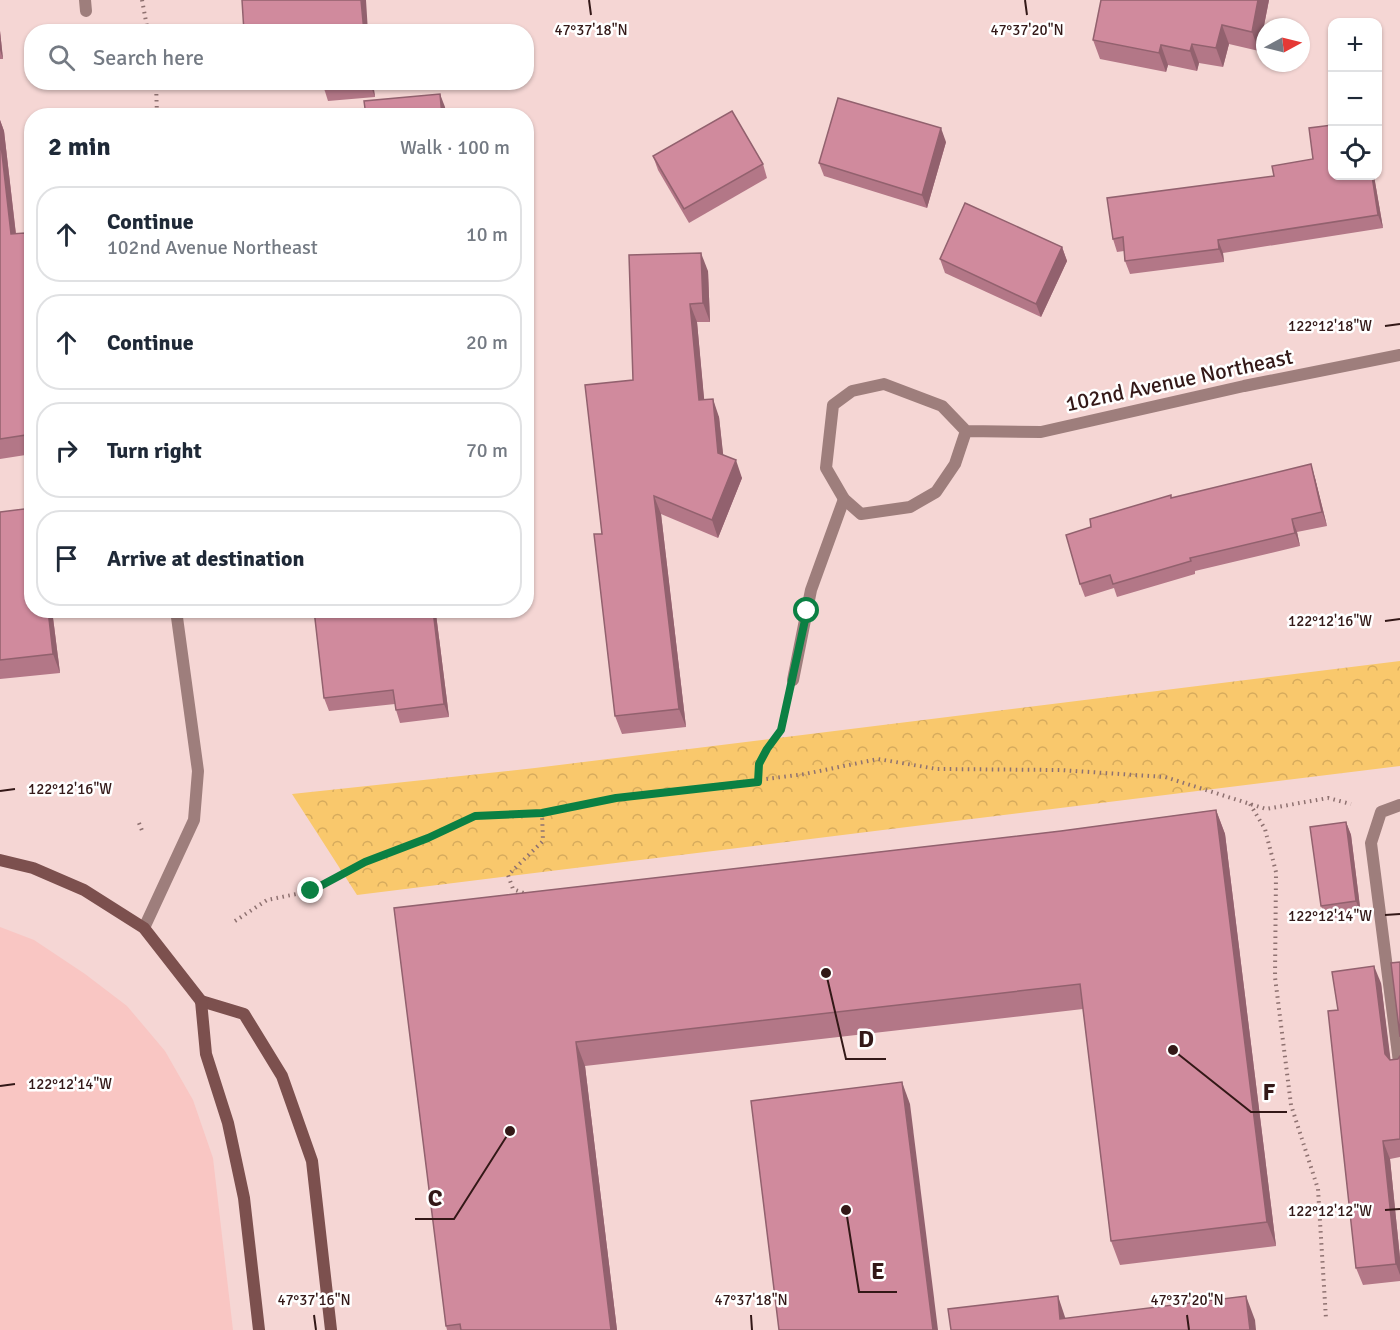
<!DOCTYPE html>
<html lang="en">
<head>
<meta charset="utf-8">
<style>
  body { margin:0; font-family:Signika,sans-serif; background:#f2f2f3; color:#1f2937 }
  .controls { position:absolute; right:18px; top:18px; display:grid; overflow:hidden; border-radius:12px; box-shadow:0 2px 4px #0004 }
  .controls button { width:54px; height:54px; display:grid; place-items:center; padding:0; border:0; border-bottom:2px solid #e0e1e3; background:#fff; color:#1f2937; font:30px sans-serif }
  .compass { position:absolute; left:1256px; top:18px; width:54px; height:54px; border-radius:50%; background:#fff; box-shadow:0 2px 4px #0004; rotate:83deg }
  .stop { position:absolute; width:18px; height:18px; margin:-14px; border:4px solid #0b8043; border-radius:50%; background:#fff }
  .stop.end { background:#0b8043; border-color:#fff; box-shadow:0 2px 6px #0008 }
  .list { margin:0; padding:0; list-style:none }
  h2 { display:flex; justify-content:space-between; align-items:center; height:78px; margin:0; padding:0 24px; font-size:26px }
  h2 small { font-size:20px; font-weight:400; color:#747a83 }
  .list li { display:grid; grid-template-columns:39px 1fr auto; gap:18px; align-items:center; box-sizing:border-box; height:96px; margin:0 12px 12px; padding:0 12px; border:2px solid #e0e1e3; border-radius:24px }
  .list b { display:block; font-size:22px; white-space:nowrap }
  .list p { margin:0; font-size:20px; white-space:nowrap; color:#747a83 }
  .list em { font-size:20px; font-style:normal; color:#747a83 }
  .icon { flex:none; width:33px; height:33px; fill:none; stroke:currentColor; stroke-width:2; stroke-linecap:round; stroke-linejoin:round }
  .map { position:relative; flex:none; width:1400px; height:1330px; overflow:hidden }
  .search { position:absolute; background:#fff; box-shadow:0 2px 4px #0004; left:24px; top:24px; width:510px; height:66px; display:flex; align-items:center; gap:15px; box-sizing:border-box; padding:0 21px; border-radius:24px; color:#747a83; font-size:22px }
  .panel { position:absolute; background:#fff; box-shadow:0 2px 4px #0004; left:24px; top:108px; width:510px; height:510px; border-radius:24px }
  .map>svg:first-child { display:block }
  .built { fill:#f9c6c3 }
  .forest { fill:url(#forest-crowns) }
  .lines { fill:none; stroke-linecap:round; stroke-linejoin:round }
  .path { stroke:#8e7170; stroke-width:4; stroke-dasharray:1.5 4.5; stroke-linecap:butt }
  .lane { stroke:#9e7e7c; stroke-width:12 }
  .street { stroke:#9e7e7c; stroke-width:12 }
  .secondary { stroke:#7c504e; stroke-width:12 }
  .wall { fill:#b37787 }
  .shaded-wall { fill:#92616e }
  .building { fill:#d08a9d; stroke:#92616e; stroke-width:1.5 }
  .route { stroke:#0b8043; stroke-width:8 }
  .ticks { fill:none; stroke:#331817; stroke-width:2 }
  .labels { text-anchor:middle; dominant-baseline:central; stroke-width:5; stroke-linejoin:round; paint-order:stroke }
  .street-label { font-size:22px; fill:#331817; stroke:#fff }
  .ticks-label { font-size:15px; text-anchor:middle; fill:#331817; stroke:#fff; stroke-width:5; stroke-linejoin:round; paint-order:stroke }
  .leader { fill:none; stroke:#331817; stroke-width:2 }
  .callout-dot { fill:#331817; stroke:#fff; stroke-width:2 }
  .callout-label { font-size:24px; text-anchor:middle; font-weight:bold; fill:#331817; stroke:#fff; stroke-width:5; stroke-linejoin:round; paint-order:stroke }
</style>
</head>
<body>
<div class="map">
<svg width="1400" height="1330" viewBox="0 0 1400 1330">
  <defs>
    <pattern id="forest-crowns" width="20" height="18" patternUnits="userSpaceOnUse" patternTransform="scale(1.5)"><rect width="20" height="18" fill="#f9c86c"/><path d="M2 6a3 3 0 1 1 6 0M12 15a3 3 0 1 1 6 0" fill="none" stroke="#d6ab5d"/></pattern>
  </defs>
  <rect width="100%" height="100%" fill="#f5d6d4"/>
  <!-- built -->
  <path class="built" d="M0,927L34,940L85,974L127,1006L165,1051L193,1100L213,1158L233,1330H0Z"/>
  <!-- forest -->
  <path class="forest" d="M1400,661V766L357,895L292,794L535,768Z"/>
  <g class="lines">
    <!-- path -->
    <g class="path">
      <path d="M142,0L148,32"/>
      <path d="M156,82L157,116"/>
      <path d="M758,782L759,763L767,749L781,730L786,709"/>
      <path d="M1250,804L1265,829L1276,872L1275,977L1291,1105L1318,1189L1326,1319"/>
      <path d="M139,823L143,833"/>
      <path d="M529,895L513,889L508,875L543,841L542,813"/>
      <path d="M235,921L267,900L311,891L365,862L428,838L475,816L542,813L616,798L805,774L878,759L937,769L1060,770L1165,777L1266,809L1328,798L1351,804"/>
    </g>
    <!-- lane -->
    <path class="lane" d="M1400,805L1381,812L1371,843L1400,1070"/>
    <!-- street -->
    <g class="street">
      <path d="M85,0L86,11"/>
      <path d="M966,431L955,464L936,492L910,507L861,514L844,499L826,468L833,405L852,391L884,384L942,406L966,431L1041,432L1244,386L1400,355"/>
      <path d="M793,680L811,590L844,499"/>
      <path d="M144,928L194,820L198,771L176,610"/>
    </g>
    <!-- secondary -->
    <g class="secondary">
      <path d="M0,860L33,868L84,890L144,928L201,1001"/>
      <path d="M201,1001L244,1014L282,1076L312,1161L331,1330"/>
      <path d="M201,1001L206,1054L228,1123L244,1198L259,1330"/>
    </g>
  </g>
  <!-- wall -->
  <g class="wall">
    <path d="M1269,0L1259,51L1229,44L1223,67L1199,63L1197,71L1168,65L1166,72L1100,59L1093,40Z"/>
    <path d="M0,31L3,59H0Z"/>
    <path d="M252,82H321L254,89Z"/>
    <path d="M322,82H373L375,97L328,101Z"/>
    <path d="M0,120L4,131L16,234L25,233L32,252V454L0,459Z"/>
    <path d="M946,142L927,208L824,176L819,163Z"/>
    <path d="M653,156L763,164L767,178L689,223L658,170Z"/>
    <path d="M1374,176L1383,228L1223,253L1224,262L1130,274L1125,261L1124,251L1117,252L1113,239Z"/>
    <path d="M1062,247L1067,261L1041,317L945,273L940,259Z"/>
    <path d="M708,271L710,322H697L704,400L719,417L723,455L742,478L718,538L661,514L686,727L622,734L615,716L602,534L633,380Z"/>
    <path d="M1315,478L1327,526L1297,532L1300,546L1195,571V574L1117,597L1114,588L1085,597L1080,584L1091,527L1171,498Z"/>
    <path d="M0,512L32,610H52L60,673L0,679Z"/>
    <path d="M314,610H459L436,614L449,717L400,723L396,710L395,704L329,711L324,698Z"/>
    <path d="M1216,810L1225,834L1276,1246L1120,1265L1111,1241L1083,1009L585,1066L617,1330H447L446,1326L394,908L1061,831Z"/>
    <path d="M1346,822L1351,835L1361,915L1326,919L1321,906Z"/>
    <path d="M1381,983L1390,1060L1398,1059L1400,1056V1157L1390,1159L1400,1258V1281L1363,1285L1356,1268L1338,1010Z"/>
  </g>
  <!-- shaded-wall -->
  <g class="shaded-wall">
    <path d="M361,0H366L368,32H364Z"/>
    <path d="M1258,0H1269L1259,51L1252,32Z"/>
    <path d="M1222,25L1229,44L1223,67L1216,48Z"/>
    <path d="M0,31L3,59L0,50Z"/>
    <path d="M1192,44L1199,63L1197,71L1190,51Z"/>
    <path d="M1161,45L1168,65L1166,72L1159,53Z"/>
    <path d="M369,82H373L375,97Z"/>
    <path d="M440,94L445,107L446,116H442Z"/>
    <path d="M0,120L4,131L18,253L11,234L0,136Z"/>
    <path d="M941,128L946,142L927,208L922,195Z"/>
    <path d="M1372,176H1374L1383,228L1378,215Z"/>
    <path d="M25,233L32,252V281Z"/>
    <path d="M1218,240L1223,253L1224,262L1219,249Z"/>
    <path d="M1062,247L1067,261L1041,317L1036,304Z"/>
    <path d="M701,253L708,271L710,322L703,303Z"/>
    <path d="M690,304L697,322L706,419L699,400Z"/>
    <path d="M713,399L719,417L725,471L718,453Z"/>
    <path d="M736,460L742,478L718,538L712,520Z"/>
    <path d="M1311,464L1315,478L1327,526L1322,512Z"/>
    <path d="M654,496L661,514L686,727L679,709Z"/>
    <path d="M1292,519L1297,532L1300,546L1295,533Z"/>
    <path d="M48,610H52L60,673L53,654Z"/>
    <path d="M433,610H435L436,614L449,717L444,704Z"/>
    <path d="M1216,810L1225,834L1276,1246L1267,1222Z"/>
    <path d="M1346,822L1351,835L1361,915L1356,901Z"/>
    <path d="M1374,966L1381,983L1392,1071L1385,1054Z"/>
    <path d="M576,1042L585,1066L617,1330H611Z"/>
    <path d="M902,1082L910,1104L938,1330H933Z"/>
    <path d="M1383,1141L1390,1159L1400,1258V1275L1396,1264Z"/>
    <path d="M1058,1296L1066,1320L1060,1319Z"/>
    <path d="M1246,1296L1255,1320L1256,1330H1250Z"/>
  </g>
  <!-- building -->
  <g class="building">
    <path d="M242,0H361L364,32H244Z"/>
    <path d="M1101,0H1258L1252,32L1222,25L1216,48L1192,44L1190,51L1161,45L1159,53L1093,40Z"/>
    <path d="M322,82H354L322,85Z"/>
    <path d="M440,94L442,116H366L364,101Z"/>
    <path d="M838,98L941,128L922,195L819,163Z"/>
    <path d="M732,111L763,164L684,209L653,156Z"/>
    <path d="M1332,125V176H1372L1378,215L1218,240L1219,249L1125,261L1123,237L1113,239L1107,198L1274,176L1272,166L1313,159L1309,128Z"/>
    <path d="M0,136L11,234L25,233L32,281V434L0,439Z"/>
    <path d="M965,203L1062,247L1036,304L940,259Z"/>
    <path d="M701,253L703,303L690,304L699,400L713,399L718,453L736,460L712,520L654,496L679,709L615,716L594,534H602L585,385L633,380L629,255Z"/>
    <path d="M1311,464L1322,512L1292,519L1295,533L1190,558L1191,561L1113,584L1110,575L1080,584L1066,535L1091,527L1090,519L1171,495V498Z"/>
    <path d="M32,508V610H48L53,654L0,660V512Z"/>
    <path d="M314,610H433L444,704L396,710L393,690L324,698Z"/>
    <path d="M1216,810L1267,1222L1111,1241L1080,984L576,1042L611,1330H461L460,1324L446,1326L394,908L1061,831Z"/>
    <path d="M1346,822L1356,901L1321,906L1310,827Z"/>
    <path d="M1400,962V1037L1391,963Z"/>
    <path d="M1374,966L1385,1054L1390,1060L1398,1059L1400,1056V1139L1383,1141L1396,1264L1356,1268L1328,1011L1338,1010L1332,972Z"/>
    <path d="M902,1082L933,1330H779L751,1101Z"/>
    <path d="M1058,1296L1060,1319L1246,1296L1250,1330H951L948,1309Z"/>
  </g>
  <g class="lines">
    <!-- route -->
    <path class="route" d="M311,891L365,862L428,838L475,816L542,813L616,798L758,782L759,764L767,749L781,730L807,611"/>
  </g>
  <!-- ticks -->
  <path class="ticks" d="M589,0L591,15M1025,0L1027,15M1385,326L1400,324M1385,621L1400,619M0,791L15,789M1385,915L1400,914M0,1086L15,1084M1385,1210L1400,1209M314,1315L316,1330M751,1315L752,1330M1187,1315L1189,1330"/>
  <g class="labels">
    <!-- street labels -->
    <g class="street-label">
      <text transform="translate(1179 380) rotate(-12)">102nd Avenue Northeast</text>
    </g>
  </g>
  <g class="ticks-label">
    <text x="591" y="35">47°37'18"N</text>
    <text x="1027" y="35">47°37'20"N</text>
    <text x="1330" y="331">122°12'18"W</text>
    <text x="1330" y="626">122°12'16"W</text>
    <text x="70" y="794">122°12'16"W</text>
    <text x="1330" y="921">122°12'14"W</text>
    <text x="70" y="1089">122°12'14"W</text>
    <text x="1330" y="1216">122°12'12"W</text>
    <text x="314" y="1305">47°37'16"N</text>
    <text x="751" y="1305">47°37'18"N</text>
    <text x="1187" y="1305">47°37'20"N</text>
  </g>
  <!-- callouts -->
  <path class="leader" d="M826 973L846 1059H886M1173 1050L1251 1112H1287M510 1131L454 1219H415M846 1210L859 1292H897"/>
  <g class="callout-dot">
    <circle cx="826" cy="973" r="6"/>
    <circle cx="1173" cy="1050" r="6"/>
    <circle cx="510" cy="1131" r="6"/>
    <circle cx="846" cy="1210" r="6"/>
  </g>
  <g class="callout-label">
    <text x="866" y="1047">D</text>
    <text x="1269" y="1100">F</text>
    <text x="435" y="1206">C</text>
    <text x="878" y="1279">E</text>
  </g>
</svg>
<div class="controls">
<button>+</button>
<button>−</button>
<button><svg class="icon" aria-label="locate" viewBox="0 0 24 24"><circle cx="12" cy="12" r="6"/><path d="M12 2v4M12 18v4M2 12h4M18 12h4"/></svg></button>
</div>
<svg class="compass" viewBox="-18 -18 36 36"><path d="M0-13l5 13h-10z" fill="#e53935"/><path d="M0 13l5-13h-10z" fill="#747a83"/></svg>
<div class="stop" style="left:807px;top:611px"></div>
<div class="stop end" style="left:311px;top:891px"></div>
<div class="search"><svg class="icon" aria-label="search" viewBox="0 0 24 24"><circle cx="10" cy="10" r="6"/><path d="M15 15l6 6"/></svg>Search here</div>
<section class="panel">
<h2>2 min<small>Walk · 100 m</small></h2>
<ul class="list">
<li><svg class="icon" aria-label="ahead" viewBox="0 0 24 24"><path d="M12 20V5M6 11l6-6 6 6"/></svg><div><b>Continue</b><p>102nd Avenue Northeast</p></div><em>10 m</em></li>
<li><svg class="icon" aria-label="ahead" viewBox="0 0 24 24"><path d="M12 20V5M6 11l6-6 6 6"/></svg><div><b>Continue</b></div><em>20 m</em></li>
<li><svg class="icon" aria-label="right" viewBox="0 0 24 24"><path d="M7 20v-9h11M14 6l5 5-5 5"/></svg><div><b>Turn right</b></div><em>70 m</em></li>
<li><svg class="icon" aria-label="arrive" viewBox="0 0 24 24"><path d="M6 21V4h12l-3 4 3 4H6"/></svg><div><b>Arrive at destination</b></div></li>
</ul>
</section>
</div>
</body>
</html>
